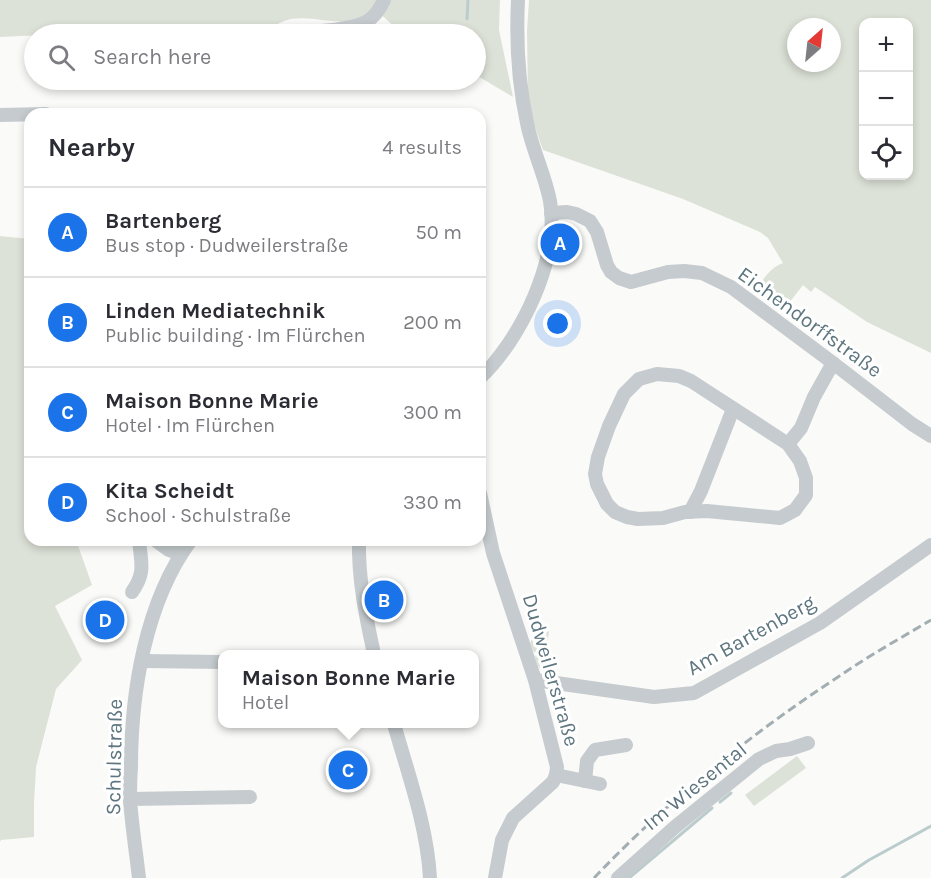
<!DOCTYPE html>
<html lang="en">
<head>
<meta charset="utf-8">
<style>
  body { margin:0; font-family:Karla,sans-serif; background:#f7f7f7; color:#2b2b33 }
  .controls { position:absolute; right:18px; top:18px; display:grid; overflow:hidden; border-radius:12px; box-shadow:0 3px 9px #0003 }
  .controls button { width:54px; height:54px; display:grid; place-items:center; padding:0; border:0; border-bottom:2px solid #e1e1e2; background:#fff; color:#2b2b33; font:30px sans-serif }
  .compass { position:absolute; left:787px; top:18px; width:54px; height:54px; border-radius:50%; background:#fff; box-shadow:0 3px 9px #0003; rotate:27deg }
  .you { position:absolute; left:558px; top:324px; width:21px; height:21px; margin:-15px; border:4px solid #fff; border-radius:50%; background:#1a73e8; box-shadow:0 0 0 9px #1a73e833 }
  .badge { display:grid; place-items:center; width:39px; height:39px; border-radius:50%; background:#1a73e8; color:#fff; font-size:20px; font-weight:700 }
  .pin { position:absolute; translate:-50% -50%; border:3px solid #fff; box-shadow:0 2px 6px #0006 }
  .popup { position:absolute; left:218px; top:650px; width:261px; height:78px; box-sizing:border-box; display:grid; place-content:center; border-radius:12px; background:#fff; filter:drop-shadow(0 2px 4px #0005); font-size:20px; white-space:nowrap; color:#7c7c81 }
  .popup b { font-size:22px; color:#2b2b33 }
  .popup::after { content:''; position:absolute; left:50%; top:100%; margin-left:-12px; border:12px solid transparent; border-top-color:#fff }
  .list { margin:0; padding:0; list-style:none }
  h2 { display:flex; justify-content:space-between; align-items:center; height:78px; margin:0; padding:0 24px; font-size:26px }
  h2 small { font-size:20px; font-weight:400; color:#7c7c81 }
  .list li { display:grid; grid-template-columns:39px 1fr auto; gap:18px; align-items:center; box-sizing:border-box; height:90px; padding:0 24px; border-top:2px solid #e1e1e2 }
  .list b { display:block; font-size:22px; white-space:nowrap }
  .list p { margin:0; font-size:20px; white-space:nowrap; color:#7c7c81 }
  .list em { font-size:20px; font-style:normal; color:#7c7c81 }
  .icon { flex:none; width:33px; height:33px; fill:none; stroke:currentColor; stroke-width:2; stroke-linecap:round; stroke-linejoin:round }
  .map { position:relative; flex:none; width:931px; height:878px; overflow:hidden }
  .search { position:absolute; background:#fff; box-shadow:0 3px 9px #0003; left:24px; top:24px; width:462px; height:66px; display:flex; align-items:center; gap:15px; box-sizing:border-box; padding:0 21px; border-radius:33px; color:#7c7c81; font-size:22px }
  .panel { position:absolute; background:#fff; box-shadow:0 3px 9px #0003; left:24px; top:108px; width:462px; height:438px; border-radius:18px }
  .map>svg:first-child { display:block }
  .green { fill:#dde2d8; fill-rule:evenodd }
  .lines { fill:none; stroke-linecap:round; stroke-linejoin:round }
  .stream { stroke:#bbcccd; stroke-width:3 }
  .minor { stroke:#c5cbce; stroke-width:14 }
  .rail { stroke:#a3aeb2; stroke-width:3; stroke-dasharray:9 4.5; stroke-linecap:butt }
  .labels { text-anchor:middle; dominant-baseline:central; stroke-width:6; stroke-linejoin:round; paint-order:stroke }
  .street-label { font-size:21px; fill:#5e767f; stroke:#fff }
</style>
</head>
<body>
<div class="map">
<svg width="931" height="878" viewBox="0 0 931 878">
  <rect width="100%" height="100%" fill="#fafaf8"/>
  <!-- green -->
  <g class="green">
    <path d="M0,0H500L499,30L513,97L476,75V34H406L398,30L376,10C342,39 299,0 269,31C180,37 89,32 0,37Z"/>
    <path d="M529,0H931V353L867,322L815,287L811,292L803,285L782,312L755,292C763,280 769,268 783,263L768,238L760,232L683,199L543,150L533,122L528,99L527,31ZM864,22H908V176H864ZM796,27H832V63H796Z"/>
    <path d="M0,236L30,239V540H76L92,585L55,606L82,660L56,689L36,767L34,803V837L1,840L0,842Z"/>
    <path d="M549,631L544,672C538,669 537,663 535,657L537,653L533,651L530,643L531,642V640Z"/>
    <path d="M797,756L806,768L754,806L745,795Z"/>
  </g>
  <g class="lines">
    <!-- stream -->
    <g class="stream">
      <path d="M467,19L468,0"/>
      <path d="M720,802L731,793"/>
      <path d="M629,878L712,808"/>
      <path d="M842,878L869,860L931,826"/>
    </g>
    <!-- minor -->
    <g class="minor">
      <path d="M285,34C306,32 349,31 366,22C375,17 380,9 384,0"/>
      <path d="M0,115L46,114"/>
      <path d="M551,213L567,212L576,214L590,221L597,232L607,265L611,272L619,278L631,282L668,272L684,271L702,273L731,287L833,363L912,424L931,436"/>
      <path d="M657,374L679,376L691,381L788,444L800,461L806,478V495L795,510L780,518L707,511L685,512L663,518L638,519L627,517L615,512L607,504L597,484L595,474L598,457L609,426L624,394L639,379Z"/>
      <path d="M480,378C521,339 560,259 550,201C545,175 532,149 527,123C518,82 516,41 518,0"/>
      <path d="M788,444L801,428L814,397L833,363"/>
      <path d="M480,493L493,553L535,680L557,767L556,775L553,782L513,818L502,840L495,878"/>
      <path d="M690,512L701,491L733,409"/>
      <path d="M155,540L169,550L180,554"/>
      <path d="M359,540C358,579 366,617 374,654"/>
      <path d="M132,592C146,572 141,563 139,540"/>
      <path d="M142,661L222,662"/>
      <path d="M535,680L654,697L694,693L820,623L931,545"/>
      <path d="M394,724C408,774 427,825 430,878"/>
      <path d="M556,775L600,784"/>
      <path d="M585,781L587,761L595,750L626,745"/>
      <path d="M130,799L250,797"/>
      <path d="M139,878C136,852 132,826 130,800C130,790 130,779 131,768C131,693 145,602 191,540"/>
      <path d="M618,878L675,827L759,759L776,751L790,749L808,743"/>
    </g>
    <!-- rail -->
    <path class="rail" d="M594,878C667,801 752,733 841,675C870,655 901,638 931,620"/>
  </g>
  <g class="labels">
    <!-- street labels -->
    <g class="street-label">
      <text transform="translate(810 322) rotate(36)">Eichendorffstraße</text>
      <text transform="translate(751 635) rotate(-29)">Am Bartenberg</text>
      <text transform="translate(551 670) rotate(74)">Dudweilerstraße</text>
      <text transform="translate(114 757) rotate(-89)">Schulstraße</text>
      <text transform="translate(695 786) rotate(-39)">Im Wiesental</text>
    </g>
  </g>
</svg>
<div class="controls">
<button>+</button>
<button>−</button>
<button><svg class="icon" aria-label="locate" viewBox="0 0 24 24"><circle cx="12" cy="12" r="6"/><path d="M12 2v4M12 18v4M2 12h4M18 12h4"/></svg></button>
</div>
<svg class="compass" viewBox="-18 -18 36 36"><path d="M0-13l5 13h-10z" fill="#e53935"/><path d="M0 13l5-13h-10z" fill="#7c7c81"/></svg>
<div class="you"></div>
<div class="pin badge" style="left:560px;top:243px">A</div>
<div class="pin badge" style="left:384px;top:600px">B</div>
<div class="pin badge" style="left:348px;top:770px">C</div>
<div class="popup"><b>Maison Bonne Marie</b>Hotel</div>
<div class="pin badge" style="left:105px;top:620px">D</div>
<div class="search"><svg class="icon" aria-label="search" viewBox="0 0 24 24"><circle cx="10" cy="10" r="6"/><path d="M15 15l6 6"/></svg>Search here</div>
<section class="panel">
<h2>Nearby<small>4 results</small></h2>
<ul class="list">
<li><span class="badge">A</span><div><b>Bartenberg</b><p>Bus stop · Dudweilerstraße</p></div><em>50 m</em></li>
<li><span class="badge">B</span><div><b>Linden Mediatechnik</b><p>Public building · Im Flürchen</p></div><em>200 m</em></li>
<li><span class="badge">C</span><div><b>Maison Bonne Marie</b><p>Hotel · Im Flürchen</p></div><em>300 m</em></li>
<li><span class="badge">D</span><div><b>Kita Scheidt</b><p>School · Schulstraße</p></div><em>330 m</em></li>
</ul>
</section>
</div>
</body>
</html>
